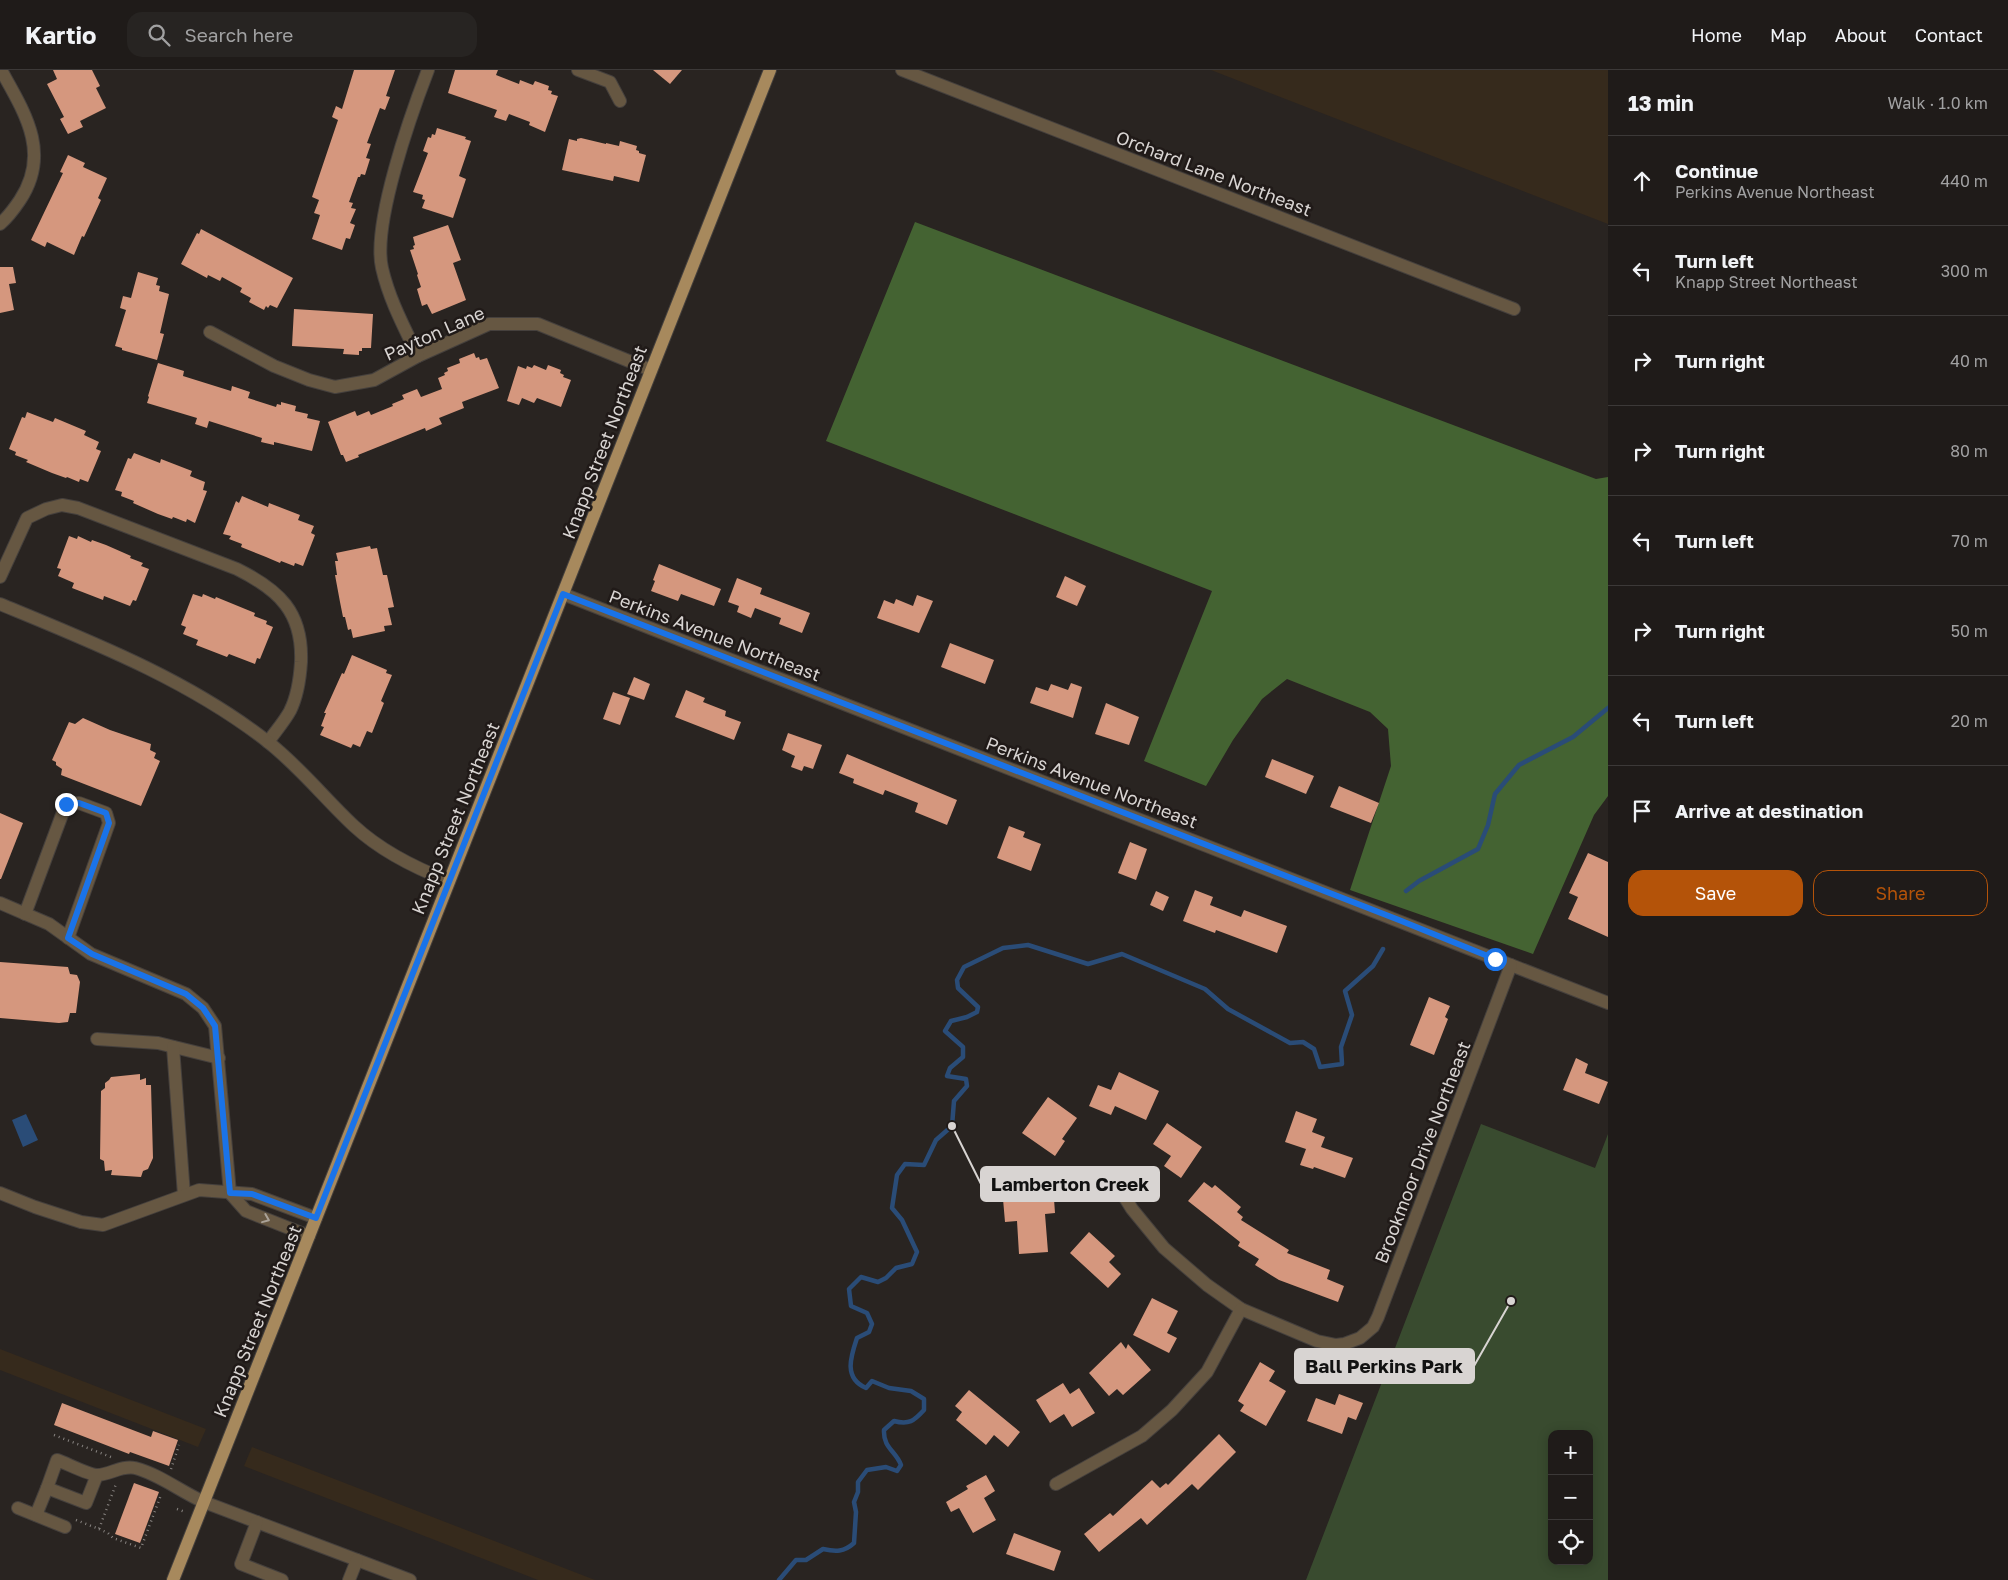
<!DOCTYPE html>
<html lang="en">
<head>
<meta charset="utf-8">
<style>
  body { margin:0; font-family:"Golos Text",sans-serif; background:#272422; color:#f1f3f6 }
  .controls { position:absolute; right:15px; bottom:15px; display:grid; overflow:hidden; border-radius:10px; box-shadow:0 2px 12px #0003 }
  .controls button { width:45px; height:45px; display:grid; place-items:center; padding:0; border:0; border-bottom:1px solid #3c3938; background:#1f1b19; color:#f1f3f6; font:25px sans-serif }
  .stop { position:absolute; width:15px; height:15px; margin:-11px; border:4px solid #1a73e8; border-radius:50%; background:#fff }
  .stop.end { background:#1a73e8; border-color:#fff; box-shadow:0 1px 5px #0008 }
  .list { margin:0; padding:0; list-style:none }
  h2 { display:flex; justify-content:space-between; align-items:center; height:65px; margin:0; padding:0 20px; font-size:21px }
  h2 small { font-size:16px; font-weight:400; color:#a1a1a2 }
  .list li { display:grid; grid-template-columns:32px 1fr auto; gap:15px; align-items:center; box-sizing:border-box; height:90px; padding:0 20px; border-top:1px solid #3c3938 }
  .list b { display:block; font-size:19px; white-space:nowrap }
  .list p { margin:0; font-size:16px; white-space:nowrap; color:#a1a1a2 }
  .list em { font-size:16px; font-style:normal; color:#a1a1a2 }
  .actions { display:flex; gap:10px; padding:15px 20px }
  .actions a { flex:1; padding:11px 0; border:1px solid #b45309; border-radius:15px; text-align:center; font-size:18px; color:#b45309 }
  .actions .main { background:#b45309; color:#fff }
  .icon { flex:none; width:28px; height:28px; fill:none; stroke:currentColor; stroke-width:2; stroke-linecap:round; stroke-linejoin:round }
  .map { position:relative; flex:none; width:1608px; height:1510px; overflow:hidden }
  header { display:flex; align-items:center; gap:30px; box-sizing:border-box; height:70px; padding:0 25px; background:#1f1b19; border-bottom:1px solid #3c3938 }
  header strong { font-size:24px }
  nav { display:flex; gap:28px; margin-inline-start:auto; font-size:18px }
  .search { width:350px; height:45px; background:#272422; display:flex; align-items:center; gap:12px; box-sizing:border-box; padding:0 18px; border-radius:15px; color:#a1a1a2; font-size:19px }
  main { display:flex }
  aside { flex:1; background:#1f1b19 }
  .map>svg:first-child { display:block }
  .industrial { fill:#362a1c }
  .green { fill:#394b2f; fill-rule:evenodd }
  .forest { fill:#446332 }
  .water { fill:#2a4c77 }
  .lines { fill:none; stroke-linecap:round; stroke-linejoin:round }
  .stream { stroke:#2a4c77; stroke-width:4.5 }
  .building { fill:#d5977e }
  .minor-casing { stroke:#45403d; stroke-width:14 }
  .major-casing { stroke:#45403d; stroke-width:14 }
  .path { stroke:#898582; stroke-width:2.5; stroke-dasharray:1 4; stroke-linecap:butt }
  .minor { stroke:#665742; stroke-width:12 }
  .major { stroke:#a7895d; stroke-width:12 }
  .oneway { stroke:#aaa298 }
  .route { stroke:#1a73e8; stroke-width:6 }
  .labels { text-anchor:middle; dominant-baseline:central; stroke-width:5; stroke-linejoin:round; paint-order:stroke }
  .street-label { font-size:18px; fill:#d8d4d2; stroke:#201a18 }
  .leader { fill:none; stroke:#d8d4d2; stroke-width:2 }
  .callout-dot { fill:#d8d4d2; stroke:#201a18; stroke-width:2 }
  .callout { fill:#d8d4d2; stroke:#d8d4d2; stroke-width:2 }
  .callout-label { font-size:19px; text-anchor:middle; font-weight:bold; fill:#111 }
</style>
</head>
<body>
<header>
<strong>Kartio</strong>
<div class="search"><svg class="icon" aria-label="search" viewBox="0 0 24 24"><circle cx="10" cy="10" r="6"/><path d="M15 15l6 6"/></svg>Search here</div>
<nav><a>Home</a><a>Map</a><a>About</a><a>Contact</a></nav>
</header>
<main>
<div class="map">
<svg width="1608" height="1510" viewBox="0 0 1608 1510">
  <rect width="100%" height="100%" fill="#292421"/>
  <!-- industrial -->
  <g class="industrial">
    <path d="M1211,0H1608V154Z"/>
    <path d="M0,1279L206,1359L198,1377L0,1300Z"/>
    <path d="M252,1377L595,1510H538L244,1396Z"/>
  </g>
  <!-- green -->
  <path class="green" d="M1481,1054L1595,1098L1608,1064V1510H1306ZM1552,1364H1589V1491H1552Z"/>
  <!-- forest -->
  <path class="forest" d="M915,152L1596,409L1608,407V726L1594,745L1533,884L1350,820L1391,696L1388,659L1370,642L1287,609L1262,629L1233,670L1206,716L1144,691L1212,521L826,371Z"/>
  <!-- water -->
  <path class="water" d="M26,1044L38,1070L23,1077L12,1050Z"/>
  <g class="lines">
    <!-- stream -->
    <g class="stream">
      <path d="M1406,821L1419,811L1478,779L1488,755L1495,724L1519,695L1573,667L1608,638"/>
      <path d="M779,1510L796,1490H806L823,1479C836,1482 844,1482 854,1473L856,1442L854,1432L858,1422V1412L867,1400L886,1397L897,1401L901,1395C896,1381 883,1378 884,1360L894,1351C909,1355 914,1351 924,1340V1329L911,1321L889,1318L872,1311L866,1318C843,1308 851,1286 857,1268L869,1262L872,1254L867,1243L851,1236L849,1219L861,1207L878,1212L886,1208L896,1198L912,1194L917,1182L902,1150L892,1138L897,1105L905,1094L924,1095L936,1070L952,1056L954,1031L967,1016L966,1009L947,1006L950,998L963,987V977L945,961L951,951L967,947L977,942L978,937L958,918L957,910L964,897L1003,878L1028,875L1088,894L1122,884L1205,919L1228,939L1290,973L1303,972L1314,979L1320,997L1342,994L1341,977L1352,945L1345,921L1373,896L1383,879"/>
    </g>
  </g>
  <!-- building -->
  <g class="building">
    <path d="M53,0H92L100,16L96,18L106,38L80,51L83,57L68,64L60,49L64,47L47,14L57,9Z"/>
    <path d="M354,0H395L386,26L390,27L385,40L380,38L367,73L371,74L366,88L370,89L365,105L361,104L360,107H358L349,132L353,133L351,138L356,139L350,153L355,155L350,169L346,168L342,180L312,169L320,145L314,143L319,130L312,127L338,50L332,47L336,36L342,39Z"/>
    <path d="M455,0H498L496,5L519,14L520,10L533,15L535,11L549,16L548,20L552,21L551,24L558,26L545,62L529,55L530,52L509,44L506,51L494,47L497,40L448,23Z"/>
    <path d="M653,0H682L670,14Z"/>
    <path d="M437,58L466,67L465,69L471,71L459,106L466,109L453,148L422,138L425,130L422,129L423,125L413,122L428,83L423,81L428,67L431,68L432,64L435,65Z"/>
    <path d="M581,68L606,74V73L619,76L620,71L637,76L636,80L639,81V83L646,85L639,112L614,106L613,111L562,100L569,69L577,71V69Z"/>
    <path d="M68,85L85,93L83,97L107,108L98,128L101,130L84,167L82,166L74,185L47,172L45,177L31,170L63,103L60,102Z"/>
    <path d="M448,155L461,190L453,193L466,230L432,244L427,234L422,236L417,219L421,217L417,205L418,204L410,180L414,179L413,176L415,175L413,167Z"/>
    <path d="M201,159L293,208L277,238L270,235L268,238L266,236L264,240L249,232L251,228L240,222L242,218L222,207L220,211L208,205L207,208L181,194L197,163L199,164Z"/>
    <path d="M0,197H13L16,213L9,214L14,240L0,243Z"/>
    <path d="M138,202L158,208L156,215L160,216L159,221L169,224L160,263L164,264L157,290L122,280V278L115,276L126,240L120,238L123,226L131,228Z"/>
    <path d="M294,239L373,244L371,278H362V281H359V285L343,284L344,279L292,276Z"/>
    <path d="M474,283L476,288L479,287L480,290L487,288L499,318L462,332L464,338L439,348L442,354L426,361L425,358L358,385L359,387L346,392L343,385H341L328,352L355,341L357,346L369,341L371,345L393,336L392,334L404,329L402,325L417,319L421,327L442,319L438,308L445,305L444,303L448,301L447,298L460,293L459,289Z"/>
    <path d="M158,293L184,301L183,306L231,321L232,316L250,322L248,328L276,337L277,334L281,335V332L296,336L295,341L308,344L307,348L320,351L312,381L274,372V375L261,372L262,368L209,351L207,358L195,354L197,348L147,333L149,327L148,326Z"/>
    <path d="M534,295L546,300L548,295L561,300L560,303L564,305L563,307L571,310L561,337L537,328L534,333L522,328L519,335L507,331L518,296L526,299L527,296L532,298Z"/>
    <path d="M27,342L53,352L55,348L86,361L84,365L99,372L96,379L101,381L88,412L80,409L79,412L67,407L66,408L52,403L26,392L28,390L15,385L16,382L9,379L22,347L25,348Z"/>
    <path d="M134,383L160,393L161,389L192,401L190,406L205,412L203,420L207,421L195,453L187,449L186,452L173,447L172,449L158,444L133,433L134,431L121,426L122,422L115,420L128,388L131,389Z"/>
    <path d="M242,426L268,437L269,433L300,445L298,450L314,456L311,463L315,465L303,496L295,493L294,496L281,491L280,493L266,487L241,477L242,474L229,469L231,466L223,464L236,431L239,433Z"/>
    <path d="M69,466L77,469L78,466L91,472L92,470L106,475L131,486L130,488L143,493L141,496L149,499L136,531L133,530L130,536L104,526L103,530L72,518L74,513L58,506L61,499L57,498Z"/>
    <path d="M370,476L371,479L377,478L383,505H387L394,537L388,538L392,555L384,556L385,561L353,568L351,559L348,560L345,547H343L340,532L335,505H337L335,491H338L336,483Z"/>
    <path d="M659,494L721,519L714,536L681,524L678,531L651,521L655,511L653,510Z"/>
    <path d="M1065,506L1086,516L1077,536L1056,527Z"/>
    <path d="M737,508L762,518L760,524L810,543L802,563L779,554L781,548L755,538L751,548L737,542L739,536L728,532Z"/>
    <path d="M193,524L202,527L203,524L215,529L216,527L255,543L254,546L267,551L266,554L273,557L260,589L257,588L255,594L229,584L227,587L196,575L198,570L183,564L186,557L181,555Z"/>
    <path d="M917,525L933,531L919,563L877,548L884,530L894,534L896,529L913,536Z"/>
    <path d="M950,573L994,590L985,614L941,597Z"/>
    <path d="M352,585L387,600L386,603L392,605L381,631L384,633L372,663L367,661L360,677L353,674L351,678L320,665L324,657L321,656L326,643H324L342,603L344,604Z"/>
    <path d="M634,607L650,614L644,630L627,624Z"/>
    <path d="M1071,613L1082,617L1073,648L1030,633L1036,617L1048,621L1051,614L1068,620Z"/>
    <path d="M686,620L705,628L703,632L726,641L725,646L741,652L734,670L675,647Z"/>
    <path d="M613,622L630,628L620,655L603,649Z"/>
    <path d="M1106,633L1139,647L1129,675L1095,664Z"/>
    <path d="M83,648L110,660L151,674L150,680L156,683L154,688L160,691L141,736L61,705L62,699L56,695V692L52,690L69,652L75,654Z"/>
    <path d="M788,663L822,675L813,699L804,696L802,701L791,697L795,686L782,680Z"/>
    <path d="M847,684L957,730L947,755L915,742L918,733L885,720L883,725L853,713L854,709L839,703Z"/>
    <path d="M1272,689L1314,706L1306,724L1265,707Z"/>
    <path d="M1339,716L1379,733L1371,753L1330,737Z"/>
    <path d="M0,743L23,753L1,809H0Z"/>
    <path d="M1009,756L1025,762L1023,767L1041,774L1031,801L997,788Z"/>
    <path d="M1130,772L1147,779L1136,810L1118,803Z"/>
    <path d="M1588,783L1608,792V867L1568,849L1578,827L1569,823Z"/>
    <path d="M1195,820L1213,827L1210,835L1241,847L1244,840L1287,856L1277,883L1216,860L1215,863L1183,851Z"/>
    <path d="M1156,821L1169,827L1163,841L1150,835Z"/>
    <path d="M0,892L68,897L70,904L77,905L80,912L76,943H70L68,952L59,953L0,948Z"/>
    <path d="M1429,927L1450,936L1445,947L1448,949L1434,985L1410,975Z"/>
    <path d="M1576,988L1588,994L1585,1003L1608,1012L1599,1034L1563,1020Z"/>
    <path d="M1119,1002L1159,1021L1146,1050L1115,1036L1111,1045L1089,1036L1098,1015L1111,1020Z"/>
    <path d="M140,1004V1010L146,1008V1015H151L153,1088L148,1099L143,1101L141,1107L111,1105L112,1100L105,1101L104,1091L100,1089L101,1021L105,1018V1013L109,1010L111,1007Z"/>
    <path d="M1048,1027L1077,1048L1062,1069L1065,1071L1055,1086L1022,1063Z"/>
    <path d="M1296,1041L1317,1049L1312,1062L1325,1067L1321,1077L1353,1088L1345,1108L1314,1097L1313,1099L1300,1095L1306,1079L1285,1072Z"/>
    <path d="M1167,1053L1202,1077L1181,1108L1164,1096L1171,1086L1153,1074Z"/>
    <path d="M1204,1112L1212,1118L1215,1115L1241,1137L1237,1142L1243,1147L1241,1150L1289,1180L1287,1183L1330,1200L1327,1209L1344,1216L1338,1232L1279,1210L1255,1195L1259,1189L1238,1176L1240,1172L1188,1131Z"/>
    <path d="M1053,1115L1055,1143L1045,1144L1048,1182L1019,1184L1017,1151L1005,1152L1003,1129L1034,1127L1033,1117Z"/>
    <path d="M1089,1162L1115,1186L1109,1192L1121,1204L1108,1218L1070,1183Z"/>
    <path d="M1152,1228L1178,1241L1167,1263L1177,1268L1169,1283L1133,1265Z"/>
    <path d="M1121,1272L1126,1279L1128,1274L1151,1300L1123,1325L1117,1319L1109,1326L1089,1303Z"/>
    <path d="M1260,1292L1275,1301L1269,1311L1286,1321L1266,1356L1240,1341L1244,1335L1238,1331Z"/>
    <path d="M1063,1313L1070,1324L1079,1318L1095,1343L1072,1357L1064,1344L1050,1353L1036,1330Z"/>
    <path d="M969,1320L1020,1362L1008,1377L994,1365L986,1375L956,1350L962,1342L955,1336Z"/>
    <path d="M1339,1324L1363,1333L1356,1350L1348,1347L1342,1364L1307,1351L1316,1328L1335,1335Z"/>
    <path d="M62,1333L151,1367L153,1361L178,1370L169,1396L130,1382L129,1384L54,1355Z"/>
    <path d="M1219,1364L1236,1382L1198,1420L1192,1414L1147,1455L1141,1448L1099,1482L1084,1464L1110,1443L1113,1446L1152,1410L1160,1418L1166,1413L1168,1415Z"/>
    <path d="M986,1405L995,1421L984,1428L996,1450L973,1463L959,1438L951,1442L946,1432L968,1419L966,1416Z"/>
    <path d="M134,1413L159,1422L140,1473L115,1464Z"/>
    <path d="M1014,1463L1061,1481L1054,1501L1006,1484Z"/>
  </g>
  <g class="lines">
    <defs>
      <g id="minor">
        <path d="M578,0L610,12L620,31"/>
        <path d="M902,0L1514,239"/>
        <path d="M0,154C8,147 14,139 20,130C51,83 25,43 1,0"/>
        <path d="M210,262L274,296L309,310L335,317L374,310L418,286L489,254H538L651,300"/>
        <path d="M418,286C404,257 389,229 382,198C372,154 411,44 428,0"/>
        <path d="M0,507L27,448L46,439L62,435L78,438L237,499C279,520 303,542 301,592C300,608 297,627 290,641C284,652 275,662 268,672"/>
        <path d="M563,524L1608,933"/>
        <path d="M0,534C92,572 189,610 268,672C300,697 325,729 354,756C381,781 415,798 449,811"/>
        <path d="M0,833L49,854L91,884L186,924L203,938L215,956L230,1123"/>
        <path d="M25,844L66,734L79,733L106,743L109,753L68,868"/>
        <path d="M97,969L158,973L219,988"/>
        <path d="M173,977L184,1125"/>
        <path d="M1117,1115L1132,1139L1164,1178L1207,1215L1241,1239L1317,1271L1336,1275L1344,1274L1360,1268L1373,1257L1378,1247L1511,895"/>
        <path d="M0,1123L35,1137L81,1152L103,1155L199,1120L252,1124L316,1148"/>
        <path d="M230,1123L246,1141L309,1166"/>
        <path d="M97,1405L86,1433L47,1418L57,1390C66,1393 89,1405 97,1405C110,1405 121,1395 135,1398C159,1404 181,1422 204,1432L410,1510"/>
        <path d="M1056,1414L1142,1366L1172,1340L1207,1302L1241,1239"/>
        <path d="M18,1438L65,1457"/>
        <path d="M36,1445L47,1418"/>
        <path d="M257,1452L241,1494L282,1510"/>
        <path d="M349,1510L357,1490"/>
      </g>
      <path id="major" d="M173,1510L770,0"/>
    </defs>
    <!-- minor casing -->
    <use href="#minor" class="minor-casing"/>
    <!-- major casing -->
    <use href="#major" class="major-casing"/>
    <!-- path -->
    <g class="path">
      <path d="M54,1365L111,1387"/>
      <path d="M171,1399L179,1375"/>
      <path d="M177,1439L185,1442"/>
      <path d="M76,1450L99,1459L116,1414"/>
      <path d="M99,1459L108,1463L113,1468L141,1478L161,1425"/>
    </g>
    <!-- minor -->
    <use href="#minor" class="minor"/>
    <!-- major -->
    <use href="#major" class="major"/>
  </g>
  <!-- one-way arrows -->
  <defs><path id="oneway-chevron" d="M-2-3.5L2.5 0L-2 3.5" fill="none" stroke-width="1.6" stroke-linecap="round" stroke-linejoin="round" transform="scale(1.25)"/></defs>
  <use class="oneway" href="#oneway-chevron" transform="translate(266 1149) rotate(22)"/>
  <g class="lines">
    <!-- route -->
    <path class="route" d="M66,734L79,733L106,743L109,753L68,868L92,884L186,924L203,938L215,956L230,1123L252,1124L316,1148L563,524L1399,850L1495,889"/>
  </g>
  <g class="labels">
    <!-- street labels -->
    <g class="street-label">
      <text transform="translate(1214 103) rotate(21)">Orchard Lane Northeast</text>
      <text transform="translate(434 263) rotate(-24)">Payton Lane</text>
      <text transform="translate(604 372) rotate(-69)">Knapp Street Northeast</text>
      <text transform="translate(715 565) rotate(21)">Perkins Avenue Northeast</text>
      <text transform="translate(1092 712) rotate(21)">Perkins Avenue Northeast</text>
      <text transform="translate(455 748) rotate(-68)">Knapp Street Northeast</text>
      <text transform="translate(1422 1082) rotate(-69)">Brookmoor Drive Northeast</text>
      <text transform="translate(257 1251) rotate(-68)">Knapp Street Northeast</text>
    </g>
  </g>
  <!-- callouts -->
  <path class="leader" d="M952 1056L981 1114M1511 1231L1474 1296"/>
  <g class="callout-dot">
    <circle cx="952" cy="1056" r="5"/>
    <circle cx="1511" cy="1231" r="5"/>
  </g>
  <g class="callout">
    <rect x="981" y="1097" width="178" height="34" rx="5"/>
    <rect x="1295" y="1279" width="179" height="34" rx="5"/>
  </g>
  <g class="callout-label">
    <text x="1070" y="1121">Lamberton Creek</text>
    <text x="1384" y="1303">Ball Perkins Park</text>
  </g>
</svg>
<div class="controls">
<button>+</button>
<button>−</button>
<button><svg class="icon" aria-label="locate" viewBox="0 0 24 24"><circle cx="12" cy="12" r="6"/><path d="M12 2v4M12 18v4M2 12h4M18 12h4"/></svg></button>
</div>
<div class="stop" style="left:1495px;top:889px"></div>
<div class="stop end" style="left:66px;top:734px"></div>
</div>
<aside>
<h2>13 min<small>Walk · 1.0 km</small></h2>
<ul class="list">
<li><svg class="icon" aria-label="ahead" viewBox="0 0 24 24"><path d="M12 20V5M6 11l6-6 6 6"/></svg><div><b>Continue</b><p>Perkins Avenue Northeast</p></div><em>440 m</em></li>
<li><svg class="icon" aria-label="left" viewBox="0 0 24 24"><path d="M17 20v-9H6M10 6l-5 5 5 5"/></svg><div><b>Turn left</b><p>Knapp Street Northeast</p></div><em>300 m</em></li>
<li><svg class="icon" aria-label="right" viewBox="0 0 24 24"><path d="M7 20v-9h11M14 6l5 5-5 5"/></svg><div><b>Turn right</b></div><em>40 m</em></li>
<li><svg class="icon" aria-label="right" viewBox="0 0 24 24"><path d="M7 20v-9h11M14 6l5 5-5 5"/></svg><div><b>Turn right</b></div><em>80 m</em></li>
<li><svg class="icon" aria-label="left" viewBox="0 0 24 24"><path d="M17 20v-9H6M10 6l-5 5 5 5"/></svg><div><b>Turn left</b></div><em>70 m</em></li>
<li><svg class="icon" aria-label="right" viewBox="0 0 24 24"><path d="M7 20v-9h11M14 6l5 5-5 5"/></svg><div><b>Turn right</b></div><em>50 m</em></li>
<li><svg class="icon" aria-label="left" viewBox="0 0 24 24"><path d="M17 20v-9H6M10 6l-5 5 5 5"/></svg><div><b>Turn left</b></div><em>20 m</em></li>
<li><svg class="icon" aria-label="arrive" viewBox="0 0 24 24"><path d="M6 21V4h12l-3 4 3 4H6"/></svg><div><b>Arrive at destination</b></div></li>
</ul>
<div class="actions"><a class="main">Save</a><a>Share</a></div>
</aside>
</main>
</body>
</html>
